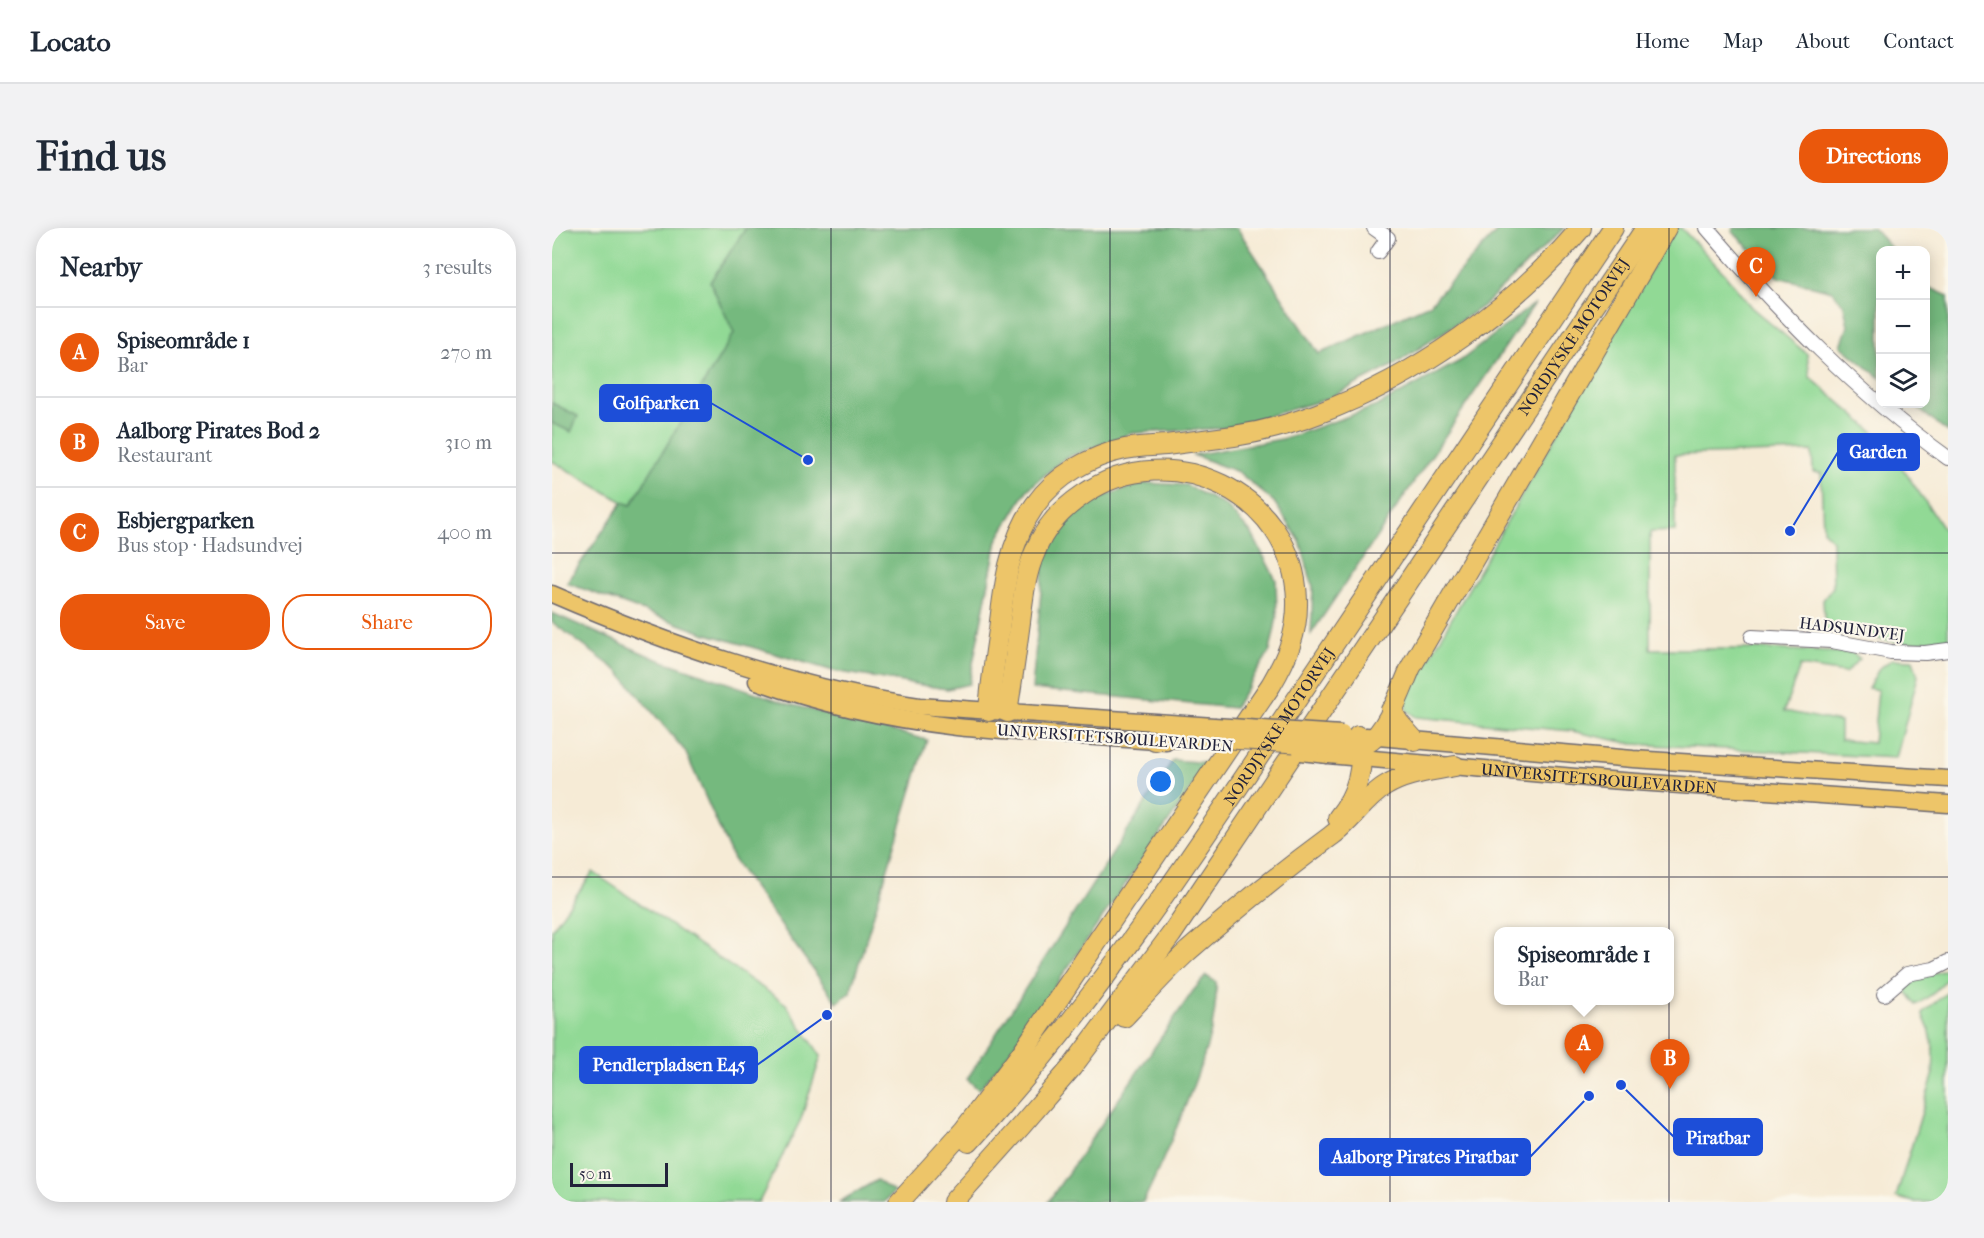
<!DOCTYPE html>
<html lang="en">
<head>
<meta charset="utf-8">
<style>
  body { margin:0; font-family:"IM FELL French Canon",serif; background:#f2f2f3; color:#1f2937 }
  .controls { position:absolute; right:18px; top:18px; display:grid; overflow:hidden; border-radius:12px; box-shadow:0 3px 15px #0003 }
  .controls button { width:54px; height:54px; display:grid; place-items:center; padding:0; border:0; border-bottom:2px solid #e0e1e3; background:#fff; color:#1f2937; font:30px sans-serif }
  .scale { position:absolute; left:18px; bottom:15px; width:98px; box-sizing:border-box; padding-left:6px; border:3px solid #22223b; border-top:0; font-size:16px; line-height:21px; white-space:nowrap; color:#22223b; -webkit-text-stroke:4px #fbf7ec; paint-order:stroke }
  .you { position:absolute; left:609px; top:554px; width:21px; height:21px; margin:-15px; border:4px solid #fff; border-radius:50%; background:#1a73e8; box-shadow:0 0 0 9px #1a73e833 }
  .badge { display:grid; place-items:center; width:39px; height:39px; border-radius:50%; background:#ea580c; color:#fff; font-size:20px; font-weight:700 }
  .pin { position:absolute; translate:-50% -50px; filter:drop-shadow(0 2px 3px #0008) }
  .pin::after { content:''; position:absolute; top:32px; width:21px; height:18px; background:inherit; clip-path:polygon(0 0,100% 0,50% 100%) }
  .popup { position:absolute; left:942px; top:699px; width:180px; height:78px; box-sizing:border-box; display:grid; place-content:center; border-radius:12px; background:#fff; filter:drop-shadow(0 2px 4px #0005); font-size:20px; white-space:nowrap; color:#747a83 }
  .popup b { font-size:22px; color:#1f2937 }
  .popup::after { content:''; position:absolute; left:50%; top:100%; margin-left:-12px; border:12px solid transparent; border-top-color:#fff }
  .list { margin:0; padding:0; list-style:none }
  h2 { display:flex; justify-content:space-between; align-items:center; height:78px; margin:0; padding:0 24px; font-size:26px }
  h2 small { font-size:20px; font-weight:400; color:#747a83 }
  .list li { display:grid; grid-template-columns:39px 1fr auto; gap:18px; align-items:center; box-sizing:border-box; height:90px; padding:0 24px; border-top:2px solid #e0e1e3 }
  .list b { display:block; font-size:22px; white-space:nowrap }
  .list p { margin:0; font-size:20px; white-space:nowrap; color:#747a83 }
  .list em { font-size:20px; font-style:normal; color:#747a83 }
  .actions { display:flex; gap:12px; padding:18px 24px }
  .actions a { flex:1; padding:14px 0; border:2px solid #ea580c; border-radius:24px; text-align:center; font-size:21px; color:#ea580c }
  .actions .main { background:#ea580c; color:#fff }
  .icon { flex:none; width:33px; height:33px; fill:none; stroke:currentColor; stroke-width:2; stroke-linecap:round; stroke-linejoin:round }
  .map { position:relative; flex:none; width:1396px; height:974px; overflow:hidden; border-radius:24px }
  header { display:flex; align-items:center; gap:36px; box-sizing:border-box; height:84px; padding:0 30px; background:#fff; border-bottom:2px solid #e0e1e3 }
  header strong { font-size:28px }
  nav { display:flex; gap:33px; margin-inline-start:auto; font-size:21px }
  .intro { display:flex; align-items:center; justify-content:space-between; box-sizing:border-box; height:144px; padding:0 36px }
  h1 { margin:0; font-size:42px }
  .button { padding:15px 27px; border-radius:24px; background:#ea580c; color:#fff; font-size:21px; font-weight:700 }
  main { display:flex; gap:36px; padding:0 36px }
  aside { flex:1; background:#fff; border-radius:24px; box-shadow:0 3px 15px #0003 }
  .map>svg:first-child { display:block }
  .green { fill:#91d995; stroke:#5a7e68; stroke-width:1.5 }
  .forest { fill:#74b97e; stroke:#4b6e5c; stroke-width:1.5 }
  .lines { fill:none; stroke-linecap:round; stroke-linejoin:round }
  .minor-casing { stroke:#6c6871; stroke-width:16 }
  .major-casing { stroke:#6c6871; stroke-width:19 }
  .highway-casing { stroke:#6c6871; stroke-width:22 }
  .minor { stroke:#fff; stroke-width:14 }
  .major { stroke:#edc569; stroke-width:16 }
  .highway { stroke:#edc569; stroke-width:20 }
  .major-bridge-casing { stroke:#6c6871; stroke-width:19; stroke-linecap:butt }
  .highway-bridge-casing { stroke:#6c6871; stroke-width:22; stroke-linecap:butt }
  .major-bridge { stroke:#edc569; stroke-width:16 }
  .highway-bridge { stroke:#edc569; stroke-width:20 }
  .grid { fill:none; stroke:#22223b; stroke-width:1.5; stroke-opacity:0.55 }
  .labels { text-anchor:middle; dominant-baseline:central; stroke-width:4.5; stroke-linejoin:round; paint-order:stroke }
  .street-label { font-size:16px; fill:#22223b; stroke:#fbf7ec }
  .leader { fill:none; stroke:#1d4ed8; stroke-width:2 }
  .callout-dot { fill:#1d4ed8; stroke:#fbf7ec; stroke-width:2 }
  .callout { fill:#1d4ed8; stroke:#1d4ed8; stroke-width:2 }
  .callout-label { font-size:18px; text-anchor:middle; font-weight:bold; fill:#fff }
</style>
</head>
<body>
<header>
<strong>Locato</strong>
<nav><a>Home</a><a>Map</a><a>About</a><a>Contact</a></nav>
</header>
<div class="intro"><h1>Find us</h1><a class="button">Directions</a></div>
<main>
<aside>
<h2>Nearby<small>3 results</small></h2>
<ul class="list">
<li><span class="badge">A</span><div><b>Spiseområde 1</b><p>Bar</p></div><em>270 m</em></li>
<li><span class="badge">B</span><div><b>Aalborg Pirates Bod 2</b><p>Restaurant</p></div><em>310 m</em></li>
<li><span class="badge">C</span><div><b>Esbjergparken</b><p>Bus stop · Hadsundvej</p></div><em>400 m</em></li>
</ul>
<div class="actions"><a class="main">Save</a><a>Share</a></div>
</aside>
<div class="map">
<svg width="1396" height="974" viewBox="0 0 1396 974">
  <rect width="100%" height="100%" fill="#fbf7ec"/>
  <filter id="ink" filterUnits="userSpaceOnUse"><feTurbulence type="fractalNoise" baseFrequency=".0167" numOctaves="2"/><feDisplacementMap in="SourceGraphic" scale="12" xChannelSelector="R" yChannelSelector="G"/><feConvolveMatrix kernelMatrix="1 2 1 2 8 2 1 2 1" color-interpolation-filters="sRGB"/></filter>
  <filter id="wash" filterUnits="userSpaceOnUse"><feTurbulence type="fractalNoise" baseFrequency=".008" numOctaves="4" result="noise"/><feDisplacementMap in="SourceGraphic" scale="24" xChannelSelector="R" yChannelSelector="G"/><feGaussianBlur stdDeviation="1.35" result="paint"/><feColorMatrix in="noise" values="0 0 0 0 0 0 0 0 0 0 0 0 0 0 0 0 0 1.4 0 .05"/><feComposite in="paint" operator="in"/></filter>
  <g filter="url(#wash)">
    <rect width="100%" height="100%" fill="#f6ebd6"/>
    <!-- green -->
    <g class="green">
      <path d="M0,0H685L767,126L878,76L948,0H1012L931,78L842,137L775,171L674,200L580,205L513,230L475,262L445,312L417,456L395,461L282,443L152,405L15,355L71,274L0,233Z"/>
      <path d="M1122,0H1129L1172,45L1199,79L1255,126L1258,149L1332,213L1396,307V413L1353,415L1273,403L1271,372L1281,359L1280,312L1271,302L1269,245L1261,244L1260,223L1123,227V303L1098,304V421H1217L1301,425L1308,431L1293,445L1248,438L1232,483L1288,494V512L1321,515L1326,462L1316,460L1327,441L1340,431L1361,432L1366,448L1344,530L1081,516L1020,503L864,489L854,482L855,469Z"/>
      <path d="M41,644L234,776L269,828L249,891L207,974H0V701Z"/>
      <path d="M1396,741V750L1379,767L1364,777L1354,763L1356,756L1359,752Z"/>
      <path d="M1396,764V974H1361L1344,969L1381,848L1382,825L1378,804L1370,785Z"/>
    </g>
    <!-- forest -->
    <g class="forest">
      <path d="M194,0H685L767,126L878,76L948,0H1012L931,78L842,137L775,171L674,200L580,205L513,230L475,262L445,312L417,456L395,461L282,443L152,405L15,355L71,274L79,277L182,105L158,54Z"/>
      <path d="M1182,0H1321L1341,22H1328V150L1289,118L1296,98L1292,77L1280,63L1226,49L1180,3Z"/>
      <path d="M1374,58L1396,68V204L1360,176H1374Z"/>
      <path d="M983,75L759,406L761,359L748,313L722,274L686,244L641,227L735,210L825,178L908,133Z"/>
      <path d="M0,175L26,188L19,204L0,195Z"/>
      <path d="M593,255L634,257L674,278L700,306L724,352L725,389L718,423L682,480L480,461L492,331L512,295L545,270Z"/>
      <path d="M0,385L102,430L237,476L375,512L298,764L285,775L181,631L133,523L67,444L0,394Z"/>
      <path d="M621,532L657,535L457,825L427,862L415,851Z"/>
      <path d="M654,748L664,754C666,799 647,843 631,884C618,915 606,945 591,974H496L641,763Z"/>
      <path d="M325,952L342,964L332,974H287Z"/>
    </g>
  </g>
  <g filter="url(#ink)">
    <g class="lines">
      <defs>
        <g id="minor">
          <path d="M822,0L836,10L826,24"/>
          <path d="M1155,0C1228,85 1304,164 1396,230"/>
          <path d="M1200,409L1280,413L1339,424L1373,425L1396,422"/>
          <path d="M1332,766L1355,746L1382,741L1396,734"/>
        </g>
        <g id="major">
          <path d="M0,366C118,417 239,459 367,478L662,498"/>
          <path d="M205,453C269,476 337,491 405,499C474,506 544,508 614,514"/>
          <path d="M814,508L1081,531L1396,551"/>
          <path id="s1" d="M776,527L1057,552L1396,576"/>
        </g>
        <g id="highway">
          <path d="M839,482L847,495L863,513"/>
          <path d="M437,483C439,455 443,429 447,402C452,358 457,314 483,277C504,247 539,228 573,221C587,218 601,218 614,217C637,214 659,211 682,208C709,204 739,196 765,186C865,149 960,81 1029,0"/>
          <path d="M603,513L615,510L654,509"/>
          <path d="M782,517C793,518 805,520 815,515C835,505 850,459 859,439L1114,0"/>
          <path d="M786,590C805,567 814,537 806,508"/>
          <path d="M572,789C593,767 613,744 636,723C682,683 730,644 779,608C799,594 812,571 833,558C854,545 879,543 903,538"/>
          <path id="s2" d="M417,914C546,773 651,612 757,453C858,301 960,151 1061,0"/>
          <path d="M347,974L412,902L469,826L719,457C735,430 746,404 745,372C742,265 618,207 532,266C511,280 492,300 483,324C473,346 471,371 468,394C464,424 460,454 455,484"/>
          <path id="s3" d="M401,974L469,898L520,839L619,707L1094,0"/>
        </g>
      </defs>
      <!-- minor casing -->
      <use href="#minor" class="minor-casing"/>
      <!-- major casing -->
      <use href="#major" class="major-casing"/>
      <!-- highway casing -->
      <use href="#highway" class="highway-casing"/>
      <!-- minor -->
      <use href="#minor" class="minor"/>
      <!-- major -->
      <use href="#major" class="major"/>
      <!-- highway -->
      <use href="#highway" class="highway"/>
      <defs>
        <g id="major-bridge">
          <path d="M662,498L790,506"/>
          <path d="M749,524L776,527"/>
        </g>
        <path id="highway-bridge" d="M654,509L782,517"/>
      </defs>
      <!-- major-bridge casing -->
      <use href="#major-bridge" class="major-bridge-casing"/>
      <!-- highway-bridge casing -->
      <use href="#highway-bridge" class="highway-bridge-casing"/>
      <!-- major-bridge -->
      <use href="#major-bridge" class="major-bridge"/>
      <!-- highway-bridge -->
      <use href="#highway-bridge" class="highway-bridge"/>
    </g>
  </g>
  <!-- grid -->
  <path class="grid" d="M279,0V974M558,0V974M838,0V974M1117,0V974M0,325H1396M0,649H1396"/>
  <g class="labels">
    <!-- street labels -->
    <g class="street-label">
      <text stroke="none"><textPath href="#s3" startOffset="1066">NORDJYSKE MOTORVEJ</textPath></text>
      <text transform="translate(1300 401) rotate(7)">HADSUNDVEJ</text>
      <text stroke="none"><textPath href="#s2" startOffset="519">NORDJYSKE MOTORVEJ</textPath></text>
      <text transform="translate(563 510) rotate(4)">UNIVERSITETSBOULEVARDEN</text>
      <text stroke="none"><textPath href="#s1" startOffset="272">UNIVERSITETSBOULEVARDEN</textPath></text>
    </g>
  </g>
  <!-- callouts -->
  <path class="leader" d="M256 232L159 175M1238 303L1286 224M275 787L205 837M1069 857L1122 909M1037 868L978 929"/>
  <g class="callout-dot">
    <circle cx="256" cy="232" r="6"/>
    <circle cx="1238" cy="303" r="6"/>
    <circle cx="275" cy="787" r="6"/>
    <circle cx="1069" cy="857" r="6"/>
    <circle cx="1037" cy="868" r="6"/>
  </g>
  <g class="callout">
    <rect x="48" y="157" width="111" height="36" rx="6"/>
    <rect x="1286" y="206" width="81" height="36" rx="6"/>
    <rect x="28" y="819" width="177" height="36" rx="6"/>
    <rect x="1122" y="891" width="88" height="36" rx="6"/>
    <rect x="768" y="911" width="210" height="36" rx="6"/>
  </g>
  <g class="callout-label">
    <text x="104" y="181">Golfparken</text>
    <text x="1326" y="230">Garden</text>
    <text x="117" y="843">Pendlerpladsen E45</text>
    <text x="1166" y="916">Piratbar</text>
    <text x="873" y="935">Aalborg Pirates Piratbar</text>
  </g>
</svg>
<div class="controls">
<button>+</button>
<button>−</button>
<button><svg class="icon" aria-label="layers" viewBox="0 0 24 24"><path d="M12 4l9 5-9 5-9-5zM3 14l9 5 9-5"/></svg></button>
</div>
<div class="scale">50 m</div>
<div class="you"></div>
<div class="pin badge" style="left:1032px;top:846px">A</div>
<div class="popup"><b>Spiseområde 1</b>Bar</div>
<div class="pin badge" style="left:1118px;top:861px">B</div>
<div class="pin badge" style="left:1204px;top:69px">C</div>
</div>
</main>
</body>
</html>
